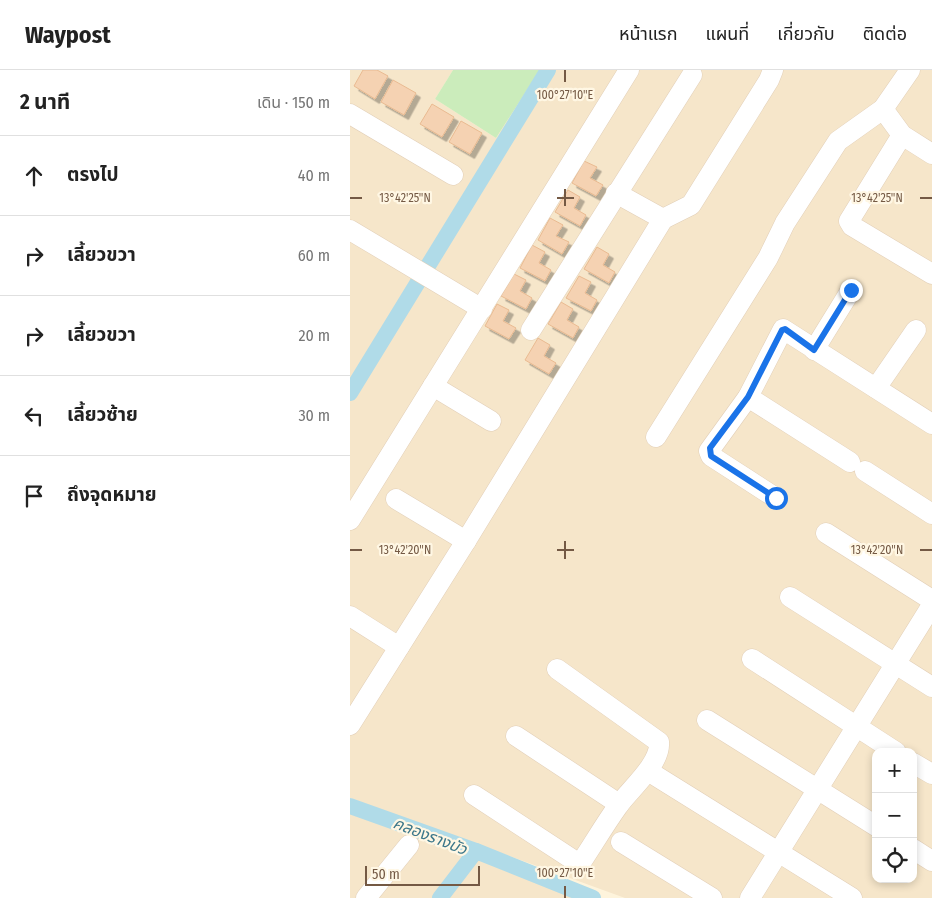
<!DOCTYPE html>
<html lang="th">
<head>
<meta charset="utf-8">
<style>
  body { margin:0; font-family:"Fira Sans Condensed","Noto Sans Thai",sans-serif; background:#f6f6f6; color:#222 }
  .controls { position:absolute; right:15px; bottom:15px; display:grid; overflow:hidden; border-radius:10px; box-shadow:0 2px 8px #0003 }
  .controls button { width:45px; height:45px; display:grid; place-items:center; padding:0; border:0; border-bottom:1px solid #e0e0e0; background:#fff; color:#222; font:25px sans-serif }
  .scale { position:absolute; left:15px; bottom:12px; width:115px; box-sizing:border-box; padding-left:5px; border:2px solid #745944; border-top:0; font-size:14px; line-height:18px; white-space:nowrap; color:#745944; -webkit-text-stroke:4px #fff7e4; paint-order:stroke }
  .stop { position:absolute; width:15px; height:15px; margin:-11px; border:4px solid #1a73e8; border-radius:50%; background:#fff }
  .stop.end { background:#1a73e8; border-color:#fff; box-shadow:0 1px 5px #0008 }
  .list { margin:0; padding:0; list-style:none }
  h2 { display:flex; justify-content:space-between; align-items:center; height:65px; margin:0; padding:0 20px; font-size:21px }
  h2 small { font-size:16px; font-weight:400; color:#767676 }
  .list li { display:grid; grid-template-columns:32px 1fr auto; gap:15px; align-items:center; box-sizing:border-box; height:80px; padding:0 20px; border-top:1px solid #e0e0e0 }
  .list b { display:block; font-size:19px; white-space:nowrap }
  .list em { font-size:16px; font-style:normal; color:#767676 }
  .icon { flex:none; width:28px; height:28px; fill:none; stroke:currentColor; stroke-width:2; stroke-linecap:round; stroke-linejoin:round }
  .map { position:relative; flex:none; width:582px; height:828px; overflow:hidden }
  header { display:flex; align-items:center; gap:30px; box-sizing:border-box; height:70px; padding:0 25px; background:#fff; border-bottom:1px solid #e0e0e0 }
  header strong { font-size:24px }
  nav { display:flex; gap:28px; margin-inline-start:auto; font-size:18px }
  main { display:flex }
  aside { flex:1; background:#fff }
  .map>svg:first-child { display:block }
  .residential { fill:#f6e6ca; fill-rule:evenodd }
  .green { fill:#cbecbb }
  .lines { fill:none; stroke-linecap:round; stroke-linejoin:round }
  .canal { stroke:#b0dbe8; stroke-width:16 }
  .building { fill:#f5d2b2; stroke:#e9ba91; filter:url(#shadow) }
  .minor-casing { stroke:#e2cfb8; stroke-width:21 }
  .minor { stroke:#fff; stroke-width:20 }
  .route { stroke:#1a73e8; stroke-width:6 }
  .ticks { fill:none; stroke:#745944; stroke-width:2 }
  .labels { text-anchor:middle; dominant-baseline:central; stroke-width:4.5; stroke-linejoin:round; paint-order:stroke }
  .water-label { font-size:16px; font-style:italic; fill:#3c778a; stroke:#fff7e4 }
  .ticks-label { font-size:12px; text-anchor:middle; fill:#745944; stroke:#fff7e4; stroke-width:4.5; stroke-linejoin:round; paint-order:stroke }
</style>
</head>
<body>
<header>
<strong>Waypost</strong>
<nav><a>หน้าแรก</a><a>แผนที่</a><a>เกี่ยวกับ</a><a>ติดต่อ</a></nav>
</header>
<main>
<aside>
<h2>2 นาที<small>เดิน · 150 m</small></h2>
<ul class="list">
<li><svg class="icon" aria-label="ahead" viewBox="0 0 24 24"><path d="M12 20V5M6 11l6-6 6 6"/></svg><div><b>ตรงไป</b></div><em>40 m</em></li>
<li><svg class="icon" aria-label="right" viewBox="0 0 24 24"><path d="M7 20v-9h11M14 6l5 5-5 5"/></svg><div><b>เลี้ยวขวา</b></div><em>60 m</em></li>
<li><svg class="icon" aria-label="right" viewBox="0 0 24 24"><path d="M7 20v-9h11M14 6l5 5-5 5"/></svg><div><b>เลี้ยวขวา</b></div><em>20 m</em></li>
<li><svg class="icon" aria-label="left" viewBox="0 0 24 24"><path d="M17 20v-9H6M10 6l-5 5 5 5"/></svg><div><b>เลี้ยวซ้าย</b></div><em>30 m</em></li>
<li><svg class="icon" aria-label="arrive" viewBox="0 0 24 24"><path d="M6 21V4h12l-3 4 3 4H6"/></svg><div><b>ถึงจุดหมาย</b></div></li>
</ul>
</aside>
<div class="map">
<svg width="582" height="828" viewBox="0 0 582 828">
  <defs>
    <filter id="shadow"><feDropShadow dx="4.5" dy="4.5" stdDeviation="0" flood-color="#0004"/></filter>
  </defs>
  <rect width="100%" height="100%" fill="#fef4dc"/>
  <!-- residential -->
  <g class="residential">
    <path d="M0,0H103L85,29L146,68L190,0H582V828H275L0,728ZM526,682H563V809H526Z"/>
    <path d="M0,741L220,821L236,828H0Z"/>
  </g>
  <!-- green -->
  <path class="green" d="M103,0H190L146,68L85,29Z"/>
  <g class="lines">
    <!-- canal -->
    <g class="canal">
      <path d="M0,323L198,0"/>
      <path d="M0,736L126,781L243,828"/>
      <path d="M90,828L126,781"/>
    </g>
  </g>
  <!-- building -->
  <g class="building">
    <path d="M13,0H27L38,6L25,29L4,16Z"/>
    <path d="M43,10L66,23L54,45L31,32Z"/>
    <path d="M82,34L104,47L92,67L70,54Z"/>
    <path d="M111,51L132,63L120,84L99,72Z"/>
    <path d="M234,91L247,97L240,108L253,115L246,126L222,113Z"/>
    <path d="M218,120L230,127L224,138L236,145L230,156L205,142Z"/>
    <path d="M200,148L213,155L206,166L219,172L212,184L188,170Z"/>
    <path d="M182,175L195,182L189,193L201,200L195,211L170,198Z"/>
    <path d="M247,177L259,184L253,195L265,202L259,213L234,199Z"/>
    <path d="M164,204L176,210L170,221L182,228L176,239L151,226Z"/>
    <path d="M229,206L241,212L235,223L247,230L241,241L216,228Z"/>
    <path d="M211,232L223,239L217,250L229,257L223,268L198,254Z"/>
    <path d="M147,234L159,240L153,251L166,258L159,269L135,256Z"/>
    <path d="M188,268L200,275L194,286L206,293L199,304L175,290Z"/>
  </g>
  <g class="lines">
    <defs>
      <g id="minor">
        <path d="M533,39L552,65L582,84"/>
        <path d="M0,44L103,105"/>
        <path d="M552,65L499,151L502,156L582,204"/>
        <path d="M266,123L313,149L341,135L419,10L423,0"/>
        <path d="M0,160L132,239"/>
        <path d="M181,260L342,5"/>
        <path d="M464,280L501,220"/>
        <path d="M83,316L141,351"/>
        <path d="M526,318L566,260"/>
        <path d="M398,327L500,392"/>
        <path d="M306,367L418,188L435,153L488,71L533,39L560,0"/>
        <path d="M515,401L582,444"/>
        <path d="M426,428L361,386L359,381L398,327L433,259L582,354"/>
        <path d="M46,429L116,471"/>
        <path d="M0,450L279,0"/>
        <path d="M476,463L582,530"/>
        <path d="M440,527L582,617"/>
        <path d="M0,546L49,577"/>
        <path d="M402,589L546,682"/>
        <path d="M357,650L526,756"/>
        <path d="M0,655L116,471L313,149"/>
        <path d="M166,666L269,734"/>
        <path d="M563,693L582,704"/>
        <path d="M298,701L502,828"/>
        <path d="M124,725L228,793L232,791C244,773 255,754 268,736C279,720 311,694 309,672L207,599"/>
        <path d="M271,772L362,828"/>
        <path d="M563,779L582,791"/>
        <path d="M16,828L59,775"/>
        <path d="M400,828L582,535"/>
      </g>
    </defs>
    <!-- minor casing -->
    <use href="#minor" class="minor-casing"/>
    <!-- minor -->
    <use href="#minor" class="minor"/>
  </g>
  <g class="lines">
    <!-- route -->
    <path class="route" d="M426,428L361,386L360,378L398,327L432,260L435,259L464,280L501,220"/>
  </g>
  <!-- ticks -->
  <path class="ticks" d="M215,0V12M215,119V136M0,128H12M207,128H224M570,128H582M215,471V489M0,480H12M207,480H224M570,480H582M215,816V828"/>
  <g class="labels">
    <!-- water labels -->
    <g class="water-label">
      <text transform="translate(80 766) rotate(21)">คลองรางบัว</text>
    </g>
  </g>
  <g class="ticks-label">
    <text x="215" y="29">100°27'10"E</text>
    <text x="55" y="132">13°42'25"N</text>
    <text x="527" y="132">13°42'25"N</text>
    <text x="55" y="484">13°42'20"N</text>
    <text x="527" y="484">13°42'20"N</text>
    <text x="215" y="807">100°27'10"E</text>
  </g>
</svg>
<div class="controls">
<button>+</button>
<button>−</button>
<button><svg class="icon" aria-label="locate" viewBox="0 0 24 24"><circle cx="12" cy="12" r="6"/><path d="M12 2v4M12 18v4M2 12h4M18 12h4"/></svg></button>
</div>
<div class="scale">50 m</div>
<div class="stop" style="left:426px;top:428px"></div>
<div class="stop end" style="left:501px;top:220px"></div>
</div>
</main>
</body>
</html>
